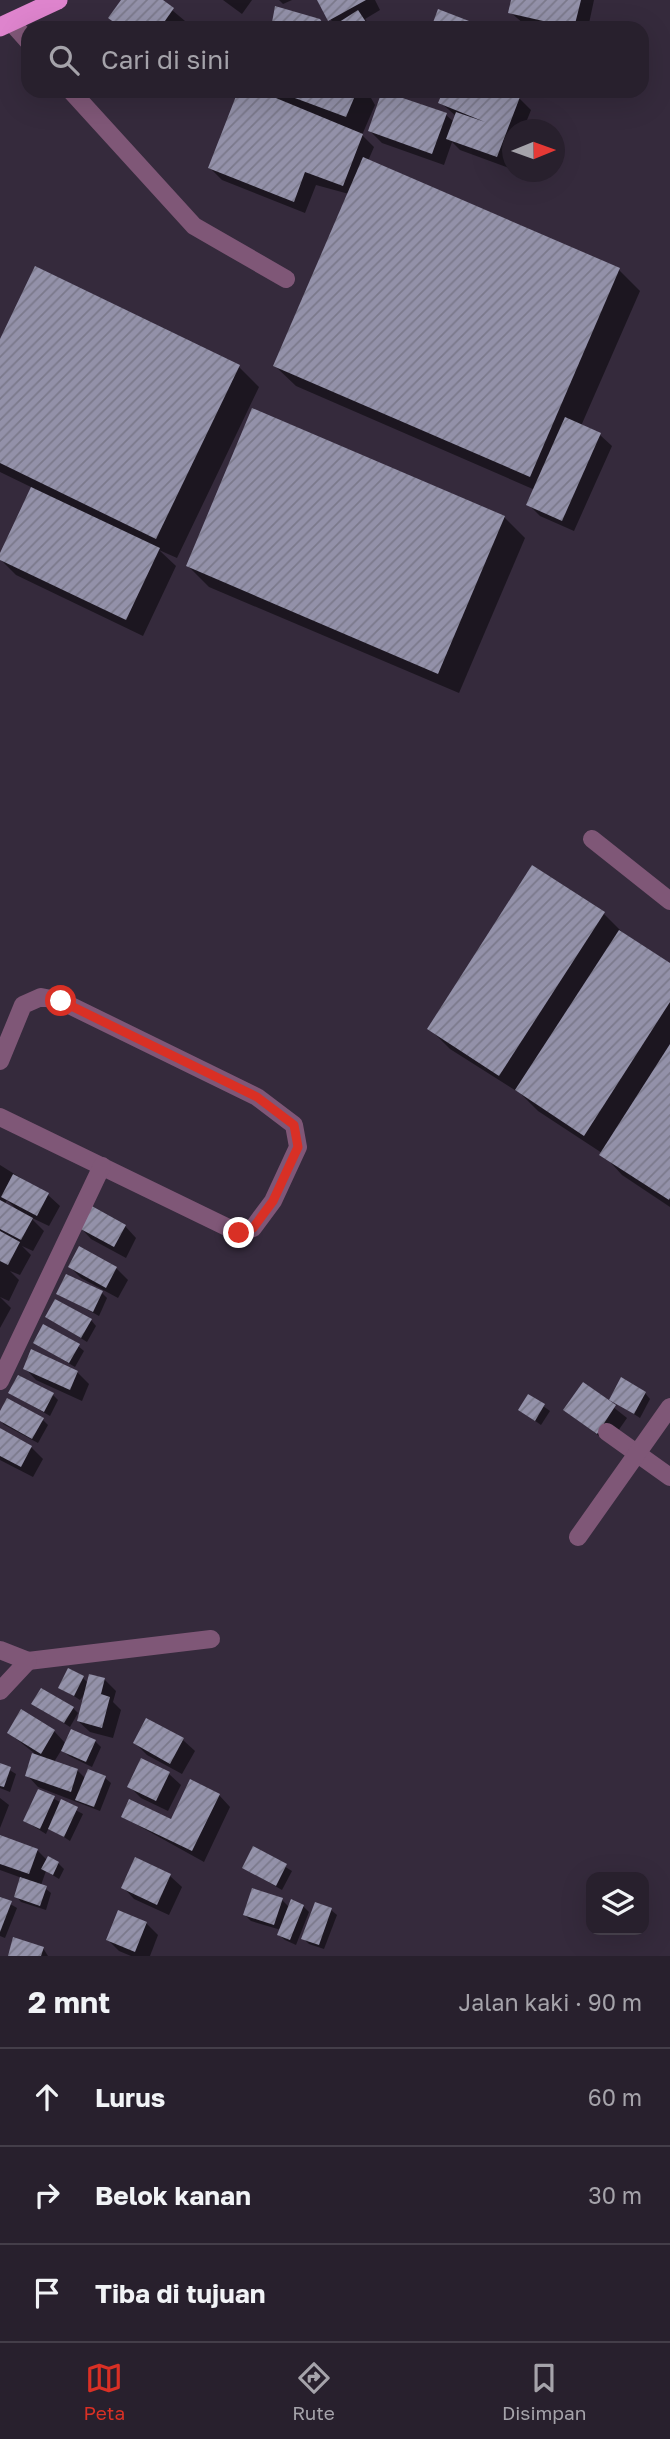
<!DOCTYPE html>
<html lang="id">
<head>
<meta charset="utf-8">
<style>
  body { margin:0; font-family:"Golos Text",sans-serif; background:#302835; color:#f1f3f6 }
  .controls { position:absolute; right:21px; bottom:21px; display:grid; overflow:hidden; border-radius:14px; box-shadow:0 7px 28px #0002 }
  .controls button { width:63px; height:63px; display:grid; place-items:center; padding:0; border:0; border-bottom:2px solid #443e49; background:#28202d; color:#f1f3f6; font:35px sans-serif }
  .compass { position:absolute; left:502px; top:119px; width:63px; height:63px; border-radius:50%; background:#28202d; box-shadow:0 7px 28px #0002; rotate:89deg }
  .stop { position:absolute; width:21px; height:21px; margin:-16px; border:5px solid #d93025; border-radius:50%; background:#fff }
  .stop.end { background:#d93025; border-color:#fff; box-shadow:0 2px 7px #0008 }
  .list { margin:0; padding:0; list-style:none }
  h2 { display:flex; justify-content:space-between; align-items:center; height:91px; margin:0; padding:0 28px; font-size:30px }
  h2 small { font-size:23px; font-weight:400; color:#a5a3aa }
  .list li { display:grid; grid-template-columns:46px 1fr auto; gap:21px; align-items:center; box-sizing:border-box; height:98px; padding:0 28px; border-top:2px solid #443e49 }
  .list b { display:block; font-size:26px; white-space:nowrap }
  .list em { font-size:23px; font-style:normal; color:#a5a3aa }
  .icon { flex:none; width:38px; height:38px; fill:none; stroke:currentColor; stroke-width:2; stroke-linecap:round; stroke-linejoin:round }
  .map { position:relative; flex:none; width:670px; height:1956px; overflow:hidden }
  .search { position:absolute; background:#28202d; box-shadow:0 7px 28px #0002; left:21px; right:21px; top:21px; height:77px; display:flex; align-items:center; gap:18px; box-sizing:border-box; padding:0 24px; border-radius:21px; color:#a5a3aa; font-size:26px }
  .sheet { height:385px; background:#28202d }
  nav { display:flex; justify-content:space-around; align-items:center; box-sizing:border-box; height:98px; border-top:2px solid #443e49; background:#28202d; font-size:19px; color:#a5a3aa }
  nav a { display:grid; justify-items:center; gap:4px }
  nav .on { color:#d93025 }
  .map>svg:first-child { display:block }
  .shadow { fill:#0007; fill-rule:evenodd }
  .building { fill:url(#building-hatch) }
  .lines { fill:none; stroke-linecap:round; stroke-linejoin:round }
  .service { stroke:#7f5777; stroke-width:18 }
  .minor { stroke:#7f5777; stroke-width:18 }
  .trunk { stroke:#de84cd; stroke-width:19 }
  .route { stroke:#d93025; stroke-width:9 }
</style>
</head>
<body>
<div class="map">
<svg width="670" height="1956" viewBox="0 0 670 1956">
  <defs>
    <pattern id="building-hatch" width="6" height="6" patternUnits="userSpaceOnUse" patternTransform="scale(1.75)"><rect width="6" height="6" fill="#9391a9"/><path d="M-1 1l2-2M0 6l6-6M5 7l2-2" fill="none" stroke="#7b798b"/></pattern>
  </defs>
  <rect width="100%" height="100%" fill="#352a3c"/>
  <!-- shadow -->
  <g class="shadow">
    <path d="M123,0H160L185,21L180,28H120L110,18Z"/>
    <path d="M223,0H252L242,14Z"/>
    <path d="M279,0H292L283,4Z"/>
    <path d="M319,0H375L380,10L365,19L373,28H336Z"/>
    <path d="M513,0H594L588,28H522L524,24L510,12Z"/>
    <path d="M240,91H254L278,101L268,91H367L375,105L362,135L374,147L368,161L619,270L640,291L581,426L600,435L612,446L574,531L540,516L528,504L535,490L296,386L275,366L349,194L316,185L305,213L222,180L210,168Z"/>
    <path d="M445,91H502L519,98L531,110L523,130H512V157L509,168L460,150L452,142L444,165L382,143L370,131L446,115L454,122L456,116L440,102Z"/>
    <path d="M518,91H534L531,97Z"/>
    <path d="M0,343L239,367L259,387L177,558L159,550L176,566L143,636L16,575L0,559L33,488L0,472Z"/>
    <path d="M504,517L525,538L459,693L209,587L188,566Z"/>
    <path d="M604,914L624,934L670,965V1207L622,1175L602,1153L538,1111L521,1094L450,1049L429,1028Z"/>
    <path d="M0,1165L48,1195L60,1206L49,1226L30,1217L44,1231L33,1251L22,1246L31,1255L20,1275L10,1271L19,1280L9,1301L0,1297ZM7,1200L16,1209L5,1204Z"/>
    <path d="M125,1226L136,1238L126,1258L91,1239L80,1227Z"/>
    <path d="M80,1248L116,1268L128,1280L118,1298L81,1278L70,1267Z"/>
    <path d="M100,1291L107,1298L99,1316L59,1294Z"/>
    <path d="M0,1297L11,1308L0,1328Z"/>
    <path d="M47,1317L91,1320L96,1326L87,1342Z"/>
    <path d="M35,1343L78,1346L84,1351L75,1367Z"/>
    <path d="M25,1368L77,1372L89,1384L82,1401L36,1380Z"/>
    <path d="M584,1384L627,1418L609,1444L565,1409Z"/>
    <path d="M10,1393L53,1395L58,1400L50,1416Z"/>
    <path d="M645,1393L650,1399L640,1418L611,1399Z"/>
    <path d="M529,1396L550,1411L541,1425L520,1410Z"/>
    <path d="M0,1415L42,1419L48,1425L38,1443L3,1424Z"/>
    <path d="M0,1430L31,1447L43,1459L33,1477L0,1460Z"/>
    <path d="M90,1676L105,1680L116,1691L113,1702L121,1710L113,1738L90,1732L78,1721L86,1692L80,1700L60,1687L83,1678L88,1683Z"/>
    <path d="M34,1704L73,1708L78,1713L70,1727Z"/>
    <path d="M54,1731L66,1744L95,1741L101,1747L92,1767L69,1756L62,1749L54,1762L77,1770L86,1779L105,1778L111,1783L100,1811L38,1787L27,1775L34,1753L9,1733Z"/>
    <path d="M183,1740L195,1751L182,1774L147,1755L135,1743Z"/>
    <path d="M0,1764L16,1774L10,1792L0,1788Z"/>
    <path d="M169,1774L181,1785L168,1811L141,1798L129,1786Z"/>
    <path d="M39,1791L83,1814L70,1841L49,1827L46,1834L25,1821Z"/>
    <path d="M219,1795L230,1807L204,1862L123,1817L170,1820Z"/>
    <path d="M0,1798L9,1805L0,1828Z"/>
    <path d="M0,1837L38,1851L47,1860L58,1863L64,1869L59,1879L46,1871L41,1885L51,1893L46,1910L21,1902L16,1896L22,1878L0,1870Z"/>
    <path d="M254,1848L292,1871L282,1890L244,1868Z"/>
    <path d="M136,1860L170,1876L182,1887L169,1915L134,1899L123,1887Z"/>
    <path d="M0,1898L17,1908L5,1938L0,1936Z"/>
    <path d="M282,1900L290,1908L303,1906L309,1912L296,1945L285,1940L279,1935L281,1930L251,1921L245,1915Z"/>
    <path d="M331,1910L337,1915L324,1949L309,1944L303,1938Z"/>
    <path d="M146,1923L158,1935L150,1956H131L119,1951L108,1940Z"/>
    <path d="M43,1948L48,1956H9Z"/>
  </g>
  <!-- building -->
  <g class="building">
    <path d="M121,0H163L174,8L160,28H122L108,18Z"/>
    <path d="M317,0H366L328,21Z"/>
    <path d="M511,0H581L574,28L508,13Z"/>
    <path d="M275,6L320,19L326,28H271Z"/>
    <path d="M438,9L469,21L467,28H431Z"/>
    <path d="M358,10L370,28H334L333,26Z"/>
    <path d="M238,91H259L363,134L343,186L305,172L294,202L208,168Z"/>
    <path d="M276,91H357L346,117Z"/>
    <path d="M382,91L447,113L432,154L368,131Z"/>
    <path d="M443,91H506L520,97L497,157L446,139L456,112L485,122L438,103Z"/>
    <path d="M363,157L620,268L530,477L273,366Z"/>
    <path d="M35,266L240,365L156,539L0,463V339Z"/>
    <path d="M252,408L505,516L438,674L186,566Z"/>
    <path d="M565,417L601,433L562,521L526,505Z"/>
    <path d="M31,487L160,548L126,620L0,560V553Z"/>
    <path d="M532,865L605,912L499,1076L427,1029Z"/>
    <path d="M619,930L670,963V1002L584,1136L515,1090Z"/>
    <path d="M670,1044V1198L669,1200L599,1155Z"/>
    <path d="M13,1174L49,1193L37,1216L1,1197Z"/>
    <path d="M0,1200L33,1218L21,1240L0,1229Z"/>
    <path d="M90,1205L126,1225L114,1247L77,1227Z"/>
    <path d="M0,1231L20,1242L8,1265L0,1261Z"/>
    <path d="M79,1246L117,1267L106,1288L68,1267Z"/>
    <path d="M66,1274L103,1291L93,1312L56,1294Z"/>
    <path d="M55,1299L92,1319L81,1338L45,1317Z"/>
    <path d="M43,1324L80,1344L69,1363L33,1343Z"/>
    <path d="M31,1349L78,1371L70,1390L23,1369Z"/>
    <path d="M18,1375L54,1393L44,1412L8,1393Z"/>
    <path d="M621,1377L646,1392L634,1414L609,1400Z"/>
    <path d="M583,1382L616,1405L597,1434L563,1410Z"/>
    <path d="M528,1394L545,1404L535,1421L518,1410Z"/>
    <path d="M7,1398L44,1418L32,1439L0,1421V1411Z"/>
    <path d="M0,1428L32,1446L21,1467L0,1456Z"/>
    <path d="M68,1668L84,1676L74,1696L58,1688Z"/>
    <path d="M89,1674L105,1678L101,1694L110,1697L102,1728L77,1721Z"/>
    <path d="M41,1688L74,1707L64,1723L31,1704Z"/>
    <path d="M21,1709L55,1730L41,1754L7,1733Z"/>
    <path d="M146,1718L184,1738L170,1764L133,1743Z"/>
    <path d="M71,1729L96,1740L86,1762L61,1751Z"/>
    <path d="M32,1753L78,1769L71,1792L25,1776Z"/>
    <path d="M141,1758L170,1772L156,1801L127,1787Z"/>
    <path d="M0,1763L11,1767L4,1787L0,1786Z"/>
    <path d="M88,1769L106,1776L94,1807L75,1800Z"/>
    <path d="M190,1779L220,1794L192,1851L121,1817L129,1799L171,1819Z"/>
    <path d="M38,1789L55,1796L40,1829L23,1821Z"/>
    <path d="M61,1799L78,1807L64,1837L48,1829Z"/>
    <path d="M0,1835L38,1849L29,1874L0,1864Z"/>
    <path d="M253,1846L287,1864L276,1886L242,1868Z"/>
    <path d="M48,1856L59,1862L53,1875L41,1869Z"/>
    <path d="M135,1857L171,1874L157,1905L121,1888Z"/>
    <path d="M20,1877L47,1886L40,1906L14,1897Z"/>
    <path d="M252,1888L283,1898L274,1925L243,1915Z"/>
    <path d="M0,1897L12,1901L0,1932Z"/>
    <path d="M291,1899L304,1905L290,1940L277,1935Z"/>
    <path d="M315,1902L332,1908L319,1945L301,1939Z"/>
    <path d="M118,1910L147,1922L135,1952L106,1940Z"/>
    <path d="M13,1937L44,1947L41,1956H8Z"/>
  </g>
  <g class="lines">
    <!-- service -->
    <g class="service">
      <path d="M11,22L28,41"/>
      <path d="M71,91L194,226L286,279"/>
      <path d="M592,839L670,901"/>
      <path d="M607,1432L670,1477"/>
      <path d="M578,1537L670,1407"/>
      <path d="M28,1661L211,1639"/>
    </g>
    <!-- minor -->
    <g class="minor">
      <path d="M0,1061L23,1005L41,997L61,1001L257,1097L294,1125L298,1147L273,1201L253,1228L239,1233L0,1117"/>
      <path d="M0,1381L102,1166"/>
      <path d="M0,1650L28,1661L0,1691"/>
    </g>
    <!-- trunk -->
    <path class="trunk" d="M0,27L58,0"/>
  </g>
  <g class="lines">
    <!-- route -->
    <path class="route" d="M61,1001L257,1097L294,1125L298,1147L273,1201L253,1228L239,1233"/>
  </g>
</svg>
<div class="controls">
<button><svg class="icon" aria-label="layers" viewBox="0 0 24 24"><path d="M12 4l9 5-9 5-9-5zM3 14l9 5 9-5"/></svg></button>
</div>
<svg class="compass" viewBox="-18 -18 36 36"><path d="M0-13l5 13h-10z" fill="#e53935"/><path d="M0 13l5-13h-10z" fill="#a5a3aa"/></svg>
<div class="stop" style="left:61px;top:1001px"></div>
<div class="stop end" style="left:239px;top:1233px"></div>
<div class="search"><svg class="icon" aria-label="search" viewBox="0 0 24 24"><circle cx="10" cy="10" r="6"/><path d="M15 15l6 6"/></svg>Cari di sini</div>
</div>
<section class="sheet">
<h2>2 mnt<small>Jalan kaki · 90 m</small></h2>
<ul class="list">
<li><svg class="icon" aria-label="ahead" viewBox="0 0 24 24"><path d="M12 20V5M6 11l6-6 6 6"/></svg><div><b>Lurus</b></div><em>60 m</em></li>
<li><svg class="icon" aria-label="right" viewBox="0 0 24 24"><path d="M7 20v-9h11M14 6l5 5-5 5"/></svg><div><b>Belok kanan</b></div><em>30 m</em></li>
<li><svg class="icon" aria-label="arrive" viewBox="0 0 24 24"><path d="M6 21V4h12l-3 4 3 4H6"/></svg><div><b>Tiba di tujuan</b></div></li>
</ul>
</section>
<nav>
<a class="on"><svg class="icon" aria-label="map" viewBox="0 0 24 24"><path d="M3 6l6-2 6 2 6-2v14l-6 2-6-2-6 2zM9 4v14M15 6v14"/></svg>Peta</a>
<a><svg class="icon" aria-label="directions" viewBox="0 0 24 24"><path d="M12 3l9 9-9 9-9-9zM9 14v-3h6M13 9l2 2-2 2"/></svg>Rute</a>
<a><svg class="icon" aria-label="saved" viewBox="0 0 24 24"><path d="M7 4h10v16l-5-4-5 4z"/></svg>Disimpan</a>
</nav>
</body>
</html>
